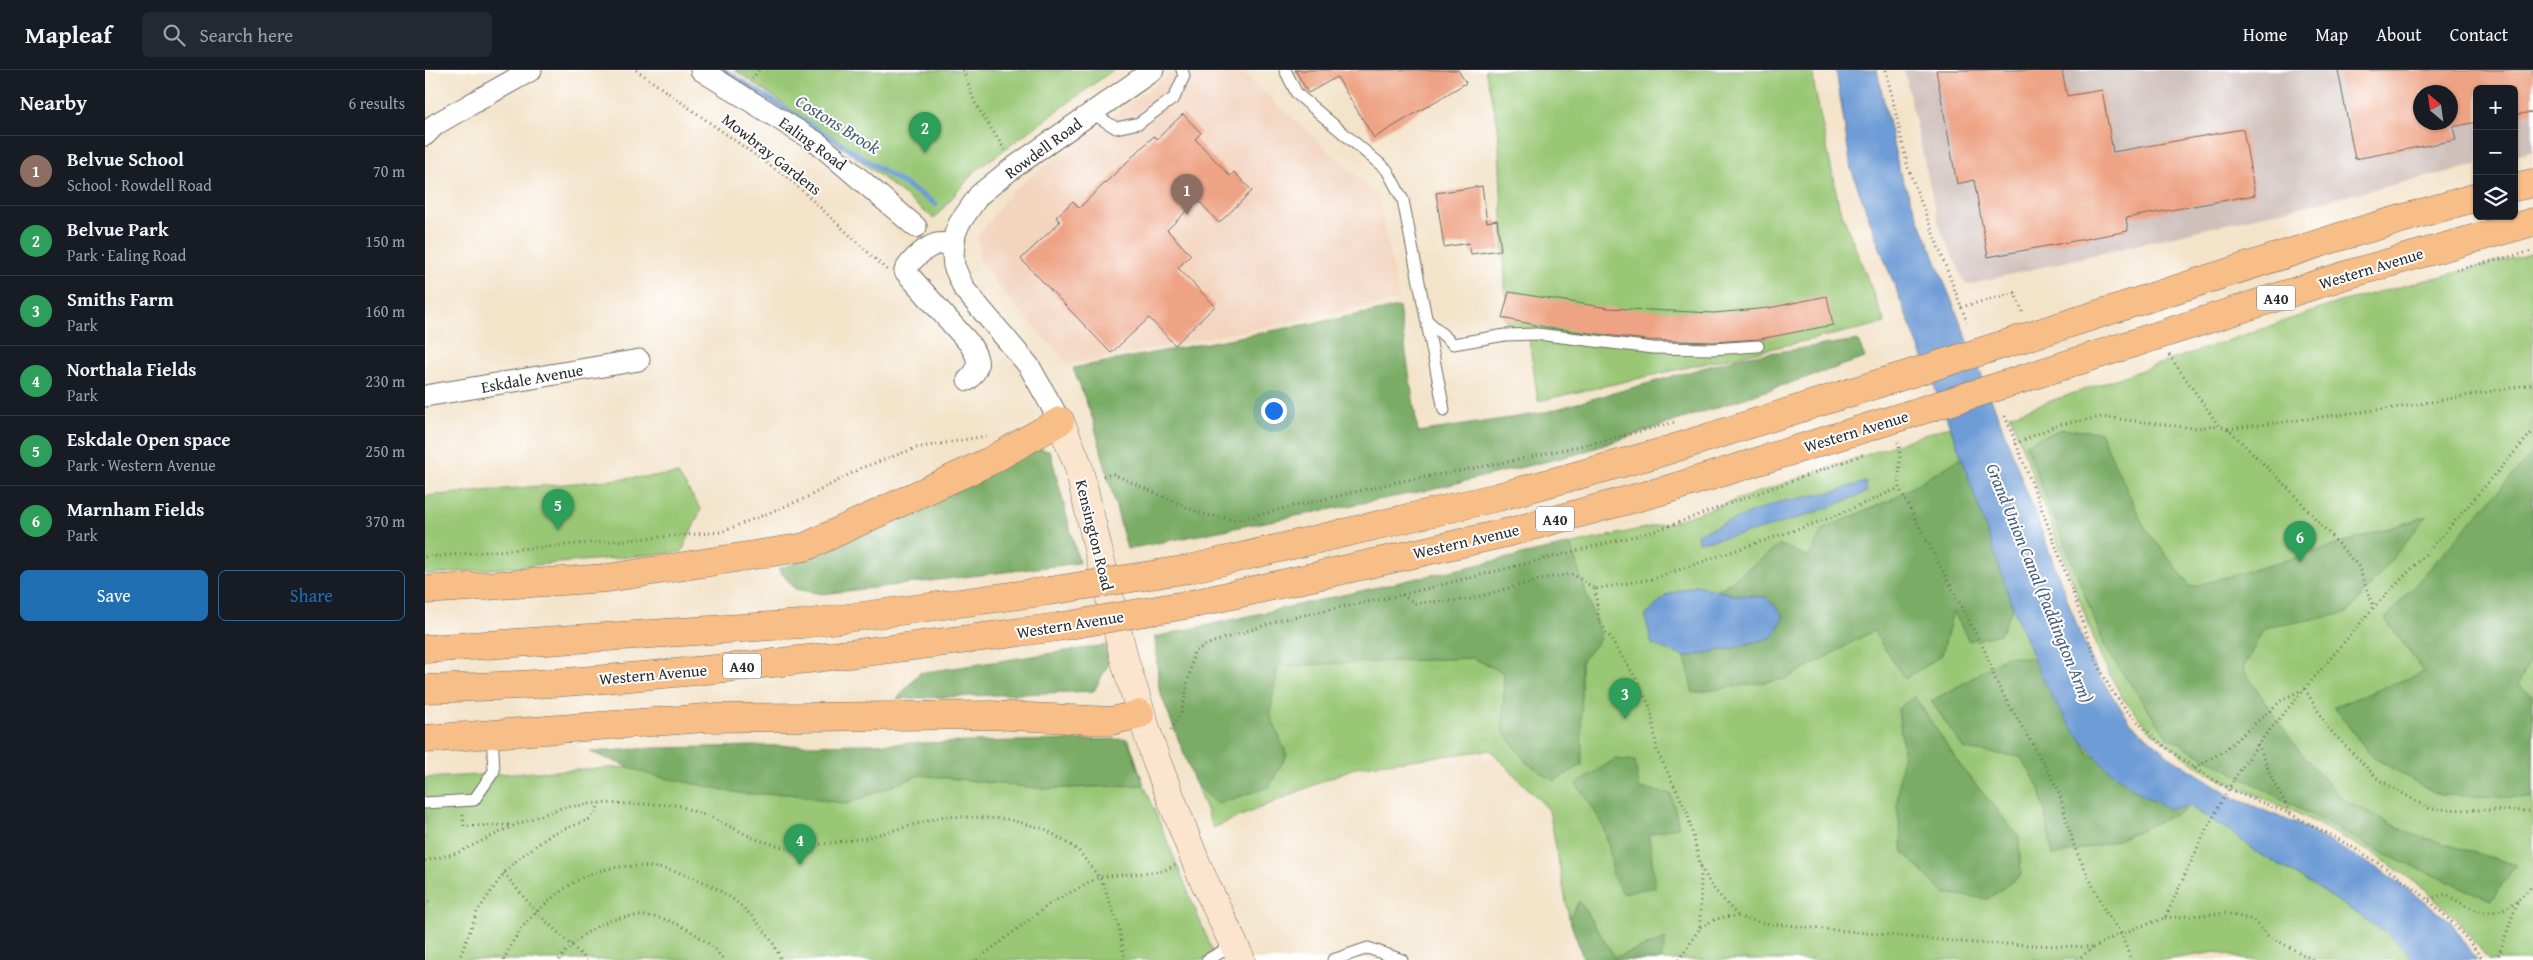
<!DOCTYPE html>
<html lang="en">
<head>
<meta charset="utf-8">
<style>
  body { margin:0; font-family:"Gentium Book Plus",serif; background:#242831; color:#f1f3f6 }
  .controls { position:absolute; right:15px; top:15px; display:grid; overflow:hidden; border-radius:8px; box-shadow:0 1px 4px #0004 }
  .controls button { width:45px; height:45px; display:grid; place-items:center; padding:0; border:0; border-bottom:1px solid #363941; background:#171b24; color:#f1f3f6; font:25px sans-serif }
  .compass { position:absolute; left:1988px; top:15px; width:45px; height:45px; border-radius:50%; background:#171b24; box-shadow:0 1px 4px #0004; rotate:331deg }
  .you { position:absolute; left:848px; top:340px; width:18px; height:18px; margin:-12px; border:4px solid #fff; border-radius:50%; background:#1a73e8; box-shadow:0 0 0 8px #1a73e833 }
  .badge { display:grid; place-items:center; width:32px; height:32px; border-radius:50%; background:#1f6fb2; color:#fff; font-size:16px; font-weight:700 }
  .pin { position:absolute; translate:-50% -41px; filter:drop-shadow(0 1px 2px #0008) }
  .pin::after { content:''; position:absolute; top:26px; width:18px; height:15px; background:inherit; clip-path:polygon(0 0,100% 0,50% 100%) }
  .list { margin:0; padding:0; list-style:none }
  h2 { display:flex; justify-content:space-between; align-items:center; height:65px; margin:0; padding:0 20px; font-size:21px }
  h2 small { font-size:16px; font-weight:400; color:#9ea1a6 }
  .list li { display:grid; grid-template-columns:32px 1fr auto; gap:15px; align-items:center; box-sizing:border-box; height:70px; padding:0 20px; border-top:1px solid #363941 }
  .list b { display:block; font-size:19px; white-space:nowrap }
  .list p { margin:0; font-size:16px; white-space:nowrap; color:#9ea1a6 }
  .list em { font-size:16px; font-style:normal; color:#9ea1a6 }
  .actions { display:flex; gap:10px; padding:15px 20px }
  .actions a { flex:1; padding:11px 0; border:1px solid #1f6fb2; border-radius:8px; text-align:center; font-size:18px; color:#1f6fb2 }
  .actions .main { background:#1f6fb2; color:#fff }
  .icon { flex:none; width:28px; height:28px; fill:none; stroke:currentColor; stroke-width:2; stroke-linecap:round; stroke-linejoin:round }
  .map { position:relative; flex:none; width:2108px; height:890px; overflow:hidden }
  header { display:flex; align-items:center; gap:30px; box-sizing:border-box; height:70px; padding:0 25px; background:#171b24; border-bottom:1px solid #363941 }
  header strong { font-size:24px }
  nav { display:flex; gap:28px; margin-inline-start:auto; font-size:18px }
  .search { width:350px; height:45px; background:#242831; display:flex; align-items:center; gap:12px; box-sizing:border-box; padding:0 18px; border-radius:8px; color:#9ea1a6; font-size:19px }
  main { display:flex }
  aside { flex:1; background:#171b24 }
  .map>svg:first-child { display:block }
  .built { fill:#f3d4bf }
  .industrial { fill:#cfc0bb; fill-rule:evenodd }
  .green { fill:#99c775; stroke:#627950 }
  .forest { fill:#7aac66; stroke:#526c48 }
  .water { fill:#6e9cd6; stroke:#4c6480 }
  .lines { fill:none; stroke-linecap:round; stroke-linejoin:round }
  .stream { stroke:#6e9cd6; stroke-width:5.5 }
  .building { fill:#eea384; fill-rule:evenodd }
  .lane-casing { stroke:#716b62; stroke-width:13 }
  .street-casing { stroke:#716b62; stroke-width:23 }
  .secondary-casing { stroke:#716b62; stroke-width:29 }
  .highway-casing { stroke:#716b62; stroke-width:29 }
  .path { stroke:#716b62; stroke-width:3; stroke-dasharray:1 4; stroke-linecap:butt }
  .lane { stroke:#fff; stroke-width:11 }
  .street { stroke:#fff; stroke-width:21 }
  .secondary { stroke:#fce5cf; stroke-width:28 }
  .highway { stroke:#f7be88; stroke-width:28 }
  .highway-bridge-casing { stroke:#716b62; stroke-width:29; stroke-linecap:butt }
  .path-bridge { stroke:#716b62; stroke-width:3; stroke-dasharray:1 4; stroke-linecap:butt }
  .highway-bridge { stroke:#f7be88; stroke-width:28 }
  .labels { text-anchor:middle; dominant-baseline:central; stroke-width:4; stroke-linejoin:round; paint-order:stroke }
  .shield { fill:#fff; stroke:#6b6b6b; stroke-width:1 }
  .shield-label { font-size:15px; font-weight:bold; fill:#2b2b2b }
  .street-label { font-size:16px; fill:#2b2b2b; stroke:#fff }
  .water-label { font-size:18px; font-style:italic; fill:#495e78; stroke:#fff }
</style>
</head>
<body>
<header>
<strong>Mapleaf</strong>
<div class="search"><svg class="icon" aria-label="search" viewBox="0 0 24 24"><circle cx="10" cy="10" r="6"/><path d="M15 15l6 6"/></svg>Search here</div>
<nav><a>Home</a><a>Map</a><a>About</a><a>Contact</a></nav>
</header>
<main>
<aside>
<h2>Nearby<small>6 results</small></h2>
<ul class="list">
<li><span class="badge" style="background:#8d6e63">1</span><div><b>Belvue School</b><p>School · Rowdell Road</p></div><em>70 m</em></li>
<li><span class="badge" style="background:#2e9e5b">2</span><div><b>Belvue Park</b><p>Park · Ealing Road</p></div><em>150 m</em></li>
<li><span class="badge" style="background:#2e9e5b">3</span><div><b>Smiths Farm</b><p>Park</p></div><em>160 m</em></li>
<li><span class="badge" style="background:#2e9e5b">4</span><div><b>Northala Fields</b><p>Park</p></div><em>230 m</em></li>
<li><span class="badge" style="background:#2e9e5b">5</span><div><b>Eskdale Open space</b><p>Park · Western Avenue</p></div><em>250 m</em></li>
<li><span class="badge" style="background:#2e9e5b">6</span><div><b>Marnham Fields</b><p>Park</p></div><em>370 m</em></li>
</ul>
<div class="actions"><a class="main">Save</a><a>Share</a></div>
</aside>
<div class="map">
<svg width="2108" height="890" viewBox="0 0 2108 890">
  <rect width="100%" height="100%" fill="#fff"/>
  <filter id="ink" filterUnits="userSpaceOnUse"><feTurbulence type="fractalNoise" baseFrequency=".02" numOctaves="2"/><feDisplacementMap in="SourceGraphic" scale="10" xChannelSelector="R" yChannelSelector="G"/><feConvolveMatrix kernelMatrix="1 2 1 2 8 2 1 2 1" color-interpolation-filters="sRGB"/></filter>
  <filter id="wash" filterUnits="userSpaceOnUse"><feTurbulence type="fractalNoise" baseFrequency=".0096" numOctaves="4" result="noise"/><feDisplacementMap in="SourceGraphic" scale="20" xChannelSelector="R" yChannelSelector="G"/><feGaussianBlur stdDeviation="1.12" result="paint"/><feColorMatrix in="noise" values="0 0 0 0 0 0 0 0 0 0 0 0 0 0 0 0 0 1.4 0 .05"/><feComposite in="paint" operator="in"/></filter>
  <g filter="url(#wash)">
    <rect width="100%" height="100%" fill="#f3e3c9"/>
    <!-- built -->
    <path class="built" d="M750,0H814L953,125L974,230L644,295L577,221L554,189L553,165L585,123Z"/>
    <!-- industrial -->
    <path class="industrial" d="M1479,0H2108V81L2089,86V19H2052V95L1541,215L1514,157ZM1996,22H2026V52H1996Z"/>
    <!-- green -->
    <g class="green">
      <path d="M310,0H688L549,102L509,149L402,64Z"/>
      <path d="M1060,0H1388L1389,15L1414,136L1460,253L1113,331L1103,263L1082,258L1073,55Z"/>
      <path d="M2108,183V890H2064L2029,847L2000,819L1949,784L1872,743L1798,711L1768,693L1727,662L1698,629L1677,590L1585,345L1915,232Z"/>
      <path d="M1533,353L1605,561L1776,738L1992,882L1997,890H1821L1791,882L1740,890H1159L1144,848L1124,740L1065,680L931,697L788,758L734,619L730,567L1247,452Z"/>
      <path d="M253,404L276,439L257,482L0,505V426Z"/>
      <path d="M704,670L718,712L791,890H0V708Z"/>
    </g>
    <!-- forest -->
    <g class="forest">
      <path d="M974,237L993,362L1117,343L1317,287L1433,270L1440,288L1152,384L999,421L702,479L668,350L648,298Z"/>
      <path d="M1637,359L1675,362L1719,456L1766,517L1870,488L2002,446L1923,543L1839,558L1818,599L1870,676L1916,728L1984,763L2091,795L2066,830L1959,784L1742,667L1681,579L1600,374Z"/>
      <path d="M613,379L625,381L654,493L398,524L370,519L353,499L385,487Z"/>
      <path d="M2108,382V584L2093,615L2108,627V728L2014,725L1947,687L1909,637L1999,602L1960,549Z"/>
      <path d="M1538,387L1590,533L1575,564L1544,571L1528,541L1517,585L1480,609L1448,561L1361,609L1268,623L1260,587L1308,578L1341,527L1310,525L1293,521L1355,475L1384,487L1398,459L1465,430Z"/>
      <path d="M1145,474L1176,568L1156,592L1157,695L1129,711L1101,692L1078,661L1079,603L1048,588L853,596L845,645L862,685L844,717L792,734L770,713L734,619L730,567Z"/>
      <path d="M681,575L683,595L669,621L472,629L494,603Z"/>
      <path d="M1581,586L1612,589L1664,684L1761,740L1690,771L1628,786L1615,718L1595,687L1539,679L1506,631L1543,611Z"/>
      <path d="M1489,626L1535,695L1594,767L1596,805L1563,829L1518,823L1478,782L1472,736L1478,678L1473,639Z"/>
      <path d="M702,669L719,715L619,719L495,705L422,734L365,724H319L225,705L165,682L227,678Z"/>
      <path d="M1190,689L1210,691L1214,718L1246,724L1254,756L1224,765L1230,817L1198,823C1183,802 1189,805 1185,783C1181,756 1167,735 1151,714Z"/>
      <path d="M1154,831L1190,887L1241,869L1236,890H1159L1144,848Z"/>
    </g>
    <!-- water -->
    <g class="water">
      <path d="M1411,0H1452L1474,100L1574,348L1655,563L1675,608L1706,653L1744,686L1812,729L1874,755L1959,802L2026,852L2052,890H1990L1960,862L1891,817L1828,780L1811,765L1764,736L1744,739L1714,723L1681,698L1651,664L1630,633L1610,593L1588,537L1530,369L1456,181L1426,99Z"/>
      <path d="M1440,412L1442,422C1387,445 1333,464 1273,472L1272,464L1354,432L1412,421Z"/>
      <path d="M1271,515L1310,525L1341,527L1359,546L1348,567L1308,578L1260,587L1227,574L1220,546L1242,525Z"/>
    </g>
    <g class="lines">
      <!-- stream -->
      <path class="stream" d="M298,0L511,134"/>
    </g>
    <g id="blocks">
      <!-- building -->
      <g class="building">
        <path d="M870,0H1033L1041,13L949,68L912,7L883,23Z"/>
        <path d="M1511,0H1637L1642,26L1677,20L1688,82L1818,59L1830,125L1701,148L1703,161L1563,187L1549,110L1532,114Z"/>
        <path d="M1913,0H2108V42L2089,45V19H2052V52L2028,57L2031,70L1930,89ZM1996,22H2026V52H1996Z"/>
        <path d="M758,44L776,63L770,69L805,106L809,102L827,121L794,153L773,130L742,160L766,185L753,198L790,236L750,275L724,248L686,283L596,189L635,152L631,147L648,131L654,138L729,66L732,69Z"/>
        <path d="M1057,116L1062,152L1072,150L1076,180L1046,184L1044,173L1019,177L1011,123Z"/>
        <path d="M1084,222L1183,238L1289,243L1344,238L1402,226L1408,255L1335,269L1288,272L1222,270L1125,258L1077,248Z"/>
      </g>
    </g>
  </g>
  <g filter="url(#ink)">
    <use href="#blocks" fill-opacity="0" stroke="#716b62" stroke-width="1"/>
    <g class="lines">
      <defs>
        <g id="lane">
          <path d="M860,0L872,24L962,100L978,130L1019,340"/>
          <path d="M667,43L691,58L714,53L749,28L759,6L757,0"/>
          <path d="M1004,252L1028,274L1080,265L1112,264L1228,278L1288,279L1333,276"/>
          <path d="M0,733L49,730L69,701L67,664"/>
          <path d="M782,890L809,875"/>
          <path d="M908,890L943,878L977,890"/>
        </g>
        <g id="street">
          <path d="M276,0L394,74L491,157"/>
          <path d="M0,65L11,54L106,0"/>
          <path d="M528,174C523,174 516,173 512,174C500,177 485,191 480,201L544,273C554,288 557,297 543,310"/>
          <path d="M0,326L214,290"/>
          <path d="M635,351L604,296L539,219L529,196L528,185L530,164L534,154L554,125L585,100L728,0"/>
        </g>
        <path id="secondary" d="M635,351L653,395L700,592L731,690L774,800L816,890"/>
        <g id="highway">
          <path d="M2089,117L2108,113"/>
          <path d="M1580,274L1914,167L2052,127"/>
          <path d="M1597,309L1921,205L2108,152"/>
          <path d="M764,499L1073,427L1234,383L1468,309"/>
          <path d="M0,520L183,508L380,477L565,391L635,351"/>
          <path d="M772,533L1085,462L1244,419L1482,345"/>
          <path d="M0,579L377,554L624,521"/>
          <path d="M0,619C212,613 423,585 633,557"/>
          <path d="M0,669L281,648L566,645L687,651L715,644"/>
        </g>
      </defs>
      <!-- lane casing -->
      <use href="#lane" class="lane-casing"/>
      <!-- street casing -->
      <use href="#street" class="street-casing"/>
      <!-- secondary casing -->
      <use href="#secondary" class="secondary-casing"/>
      <!-- highway casing -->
      <use href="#highway" class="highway-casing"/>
      <!-- path -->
      <g class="path">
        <path d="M211,0L368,112L462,200"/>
        <path d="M538,0L550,33L580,80"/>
        <path d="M1461,0L1483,98L1542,252"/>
        <path d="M327,9L334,0"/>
        <path d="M2031,200L2108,181"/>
        <path d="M1536,237L1590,223L1598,244"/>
        <path d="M1744,285L1794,356L1803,359L1864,419L1933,496L1949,537"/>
        <path d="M1580,346C1603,403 1625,460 1646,518C1660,556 1671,604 1698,636C1729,672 1770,702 1813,723C1831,731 1851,737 1869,746C1942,783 2010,822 2058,890"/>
        <path d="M1803,359L1983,336L2108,314"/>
        <path d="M1473,372C1477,387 1473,402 1474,418L1561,583L1573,616L1632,716L1650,779L1682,845L1696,863L1706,890"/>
        <path d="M1590,374L1632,355L1677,347L1768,358L1793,356"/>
        <path d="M678,406L688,404L777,444L811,450L972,412L1077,393L1182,370L1250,352"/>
        <path d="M0,487L296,462L381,428L436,398L491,378L561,366"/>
        <path d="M1170,519L1174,550L1212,610L1226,639L1232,681L1262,742L1276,797L1275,858L1254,890"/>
        <path d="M977,525L990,533L1041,530L1121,508L1148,504L1170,519L1227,509L1405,448L1474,418"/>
        <path d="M1880,619L1903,658L1954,710L2005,739L2108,741"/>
        <path d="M746,660L757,641L769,581L786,573L859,549L976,525L1230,461L1440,384"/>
        <path d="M1833,674L1848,711L1867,745"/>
        <path d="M1769,698L1800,680L1858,629L1877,620"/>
        <path d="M1809,709L1833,674L1949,537L2003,482L2108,361"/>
        <path d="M38,745L39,756L86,755"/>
        <path d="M0,791L32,783L90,755L136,738L173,733L252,735L290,749L330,769L364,779L441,768L520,746L581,749L620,759L653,780L677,811L694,857L700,890"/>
        <path d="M1276,797L1287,817L1313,846"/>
        <path d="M79,803L111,842L162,890"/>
        <path d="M2004,829L2021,824C2049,842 2065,851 2093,830"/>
        <path d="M0,835L4,831"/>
        <path d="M1740,848L1801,843L1828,850L1842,865L1888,890"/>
        <path d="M1275,857C1302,842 1309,845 1337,853L1548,873L1667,877"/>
        <path d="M34,890L52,842L79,803L94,788L127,764L165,749L172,741L173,733"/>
        <path d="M79,890C89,865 104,847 125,830C135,822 147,812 159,807C207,784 270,800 310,831C328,845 348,868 356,890"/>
        <path d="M134,890C167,845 222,831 270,864C280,871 291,878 298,890"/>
        <path d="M552,890L626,833L674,807L738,801L750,795"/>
        <path d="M1652,890C1678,868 1708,859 1740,848L1781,760"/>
        <path d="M2072,890L2093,830L2108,815"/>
      </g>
      <!-- lane -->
      <use href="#lane" class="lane"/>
      <!-- street -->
      <use href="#street" class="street"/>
      <!-- secondary -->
      <use href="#secondary" class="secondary"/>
      <!-- highway -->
      <use href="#highway" class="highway"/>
      <defs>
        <g id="highway-bridge">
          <path d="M1468,309L1580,274"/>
          <path d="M1482,345L1597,309"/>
          <path d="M624,521L764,499"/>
          <path d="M633,557L772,533"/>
        </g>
      </defs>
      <!-- highway-bridge casing -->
      <use href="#highway-bridge" class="highway-bridge-casing"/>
      <!-- path-bridge -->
      <path class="path-bridge" d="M1781,760L1809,709"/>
      <!-- highway-bridge -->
      <use href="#highway-bridge" class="highway-bridge"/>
    </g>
  </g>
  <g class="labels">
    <!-- shield labels -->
    <g class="shield">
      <rect x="1832" y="215.5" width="38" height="25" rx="4"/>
      <rect x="1111" y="436.5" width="38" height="25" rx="4"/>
      <rect x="298" y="583.5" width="38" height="25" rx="4"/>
    </g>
    <g class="shield-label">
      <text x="1851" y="228">A40</text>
      <text x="1130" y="449">A40</text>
      <text x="317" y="596">A40</text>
    </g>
    <!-- street labels -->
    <g class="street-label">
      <text transform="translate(388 73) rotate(36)">Ealing Road</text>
      <text transform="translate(618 78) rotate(-36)">Rowdell Road</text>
      <text transform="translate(347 84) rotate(38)">Mowbray Gardens</text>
      <text transform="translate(1946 198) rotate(-17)">Western Avenue</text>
      <text transform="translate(107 308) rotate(-10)">Eskdale Avenue</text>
      <text transform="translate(1431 361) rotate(-17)">Western Avenue</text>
      <text transform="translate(670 465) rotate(76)">Kensington Road</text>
      <text transform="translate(1041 471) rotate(-13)">Western Avenue</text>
      <text transform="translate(645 554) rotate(-9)">Western Avenue</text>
      <text transform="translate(228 604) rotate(-5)">Western Avenue</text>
    </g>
    <!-- water labels -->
    <g class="water-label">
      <text transform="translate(413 54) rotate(32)">Costons Brook</text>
      <text transform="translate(1615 513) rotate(68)">Grand Union Canal (Paddington Arm)</text>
    </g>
  </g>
</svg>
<div class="controls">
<button>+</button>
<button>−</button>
<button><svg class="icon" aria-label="layers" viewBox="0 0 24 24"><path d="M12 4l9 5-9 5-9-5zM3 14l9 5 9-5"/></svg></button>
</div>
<svg class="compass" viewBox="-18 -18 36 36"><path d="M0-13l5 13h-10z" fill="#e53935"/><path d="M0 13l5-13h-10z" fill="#9ea1a6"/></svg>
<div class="you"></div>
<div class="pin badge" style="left:762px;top:145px;background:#8d6e63">1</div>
<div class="pin badge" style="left:500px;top:83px;background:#2e9e5b">2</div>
<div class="pin badge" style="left:1200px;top:649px;background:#2e9e5b">3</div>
<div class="pin badge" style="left:375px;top:795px;background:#2e9e5b">4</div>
<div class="pin badge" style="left:133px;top:460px;background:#2e9e5b">5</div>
<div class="pin badge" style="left:1875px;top:492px;background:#2e9e5b">6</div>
</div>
</main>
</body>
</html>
